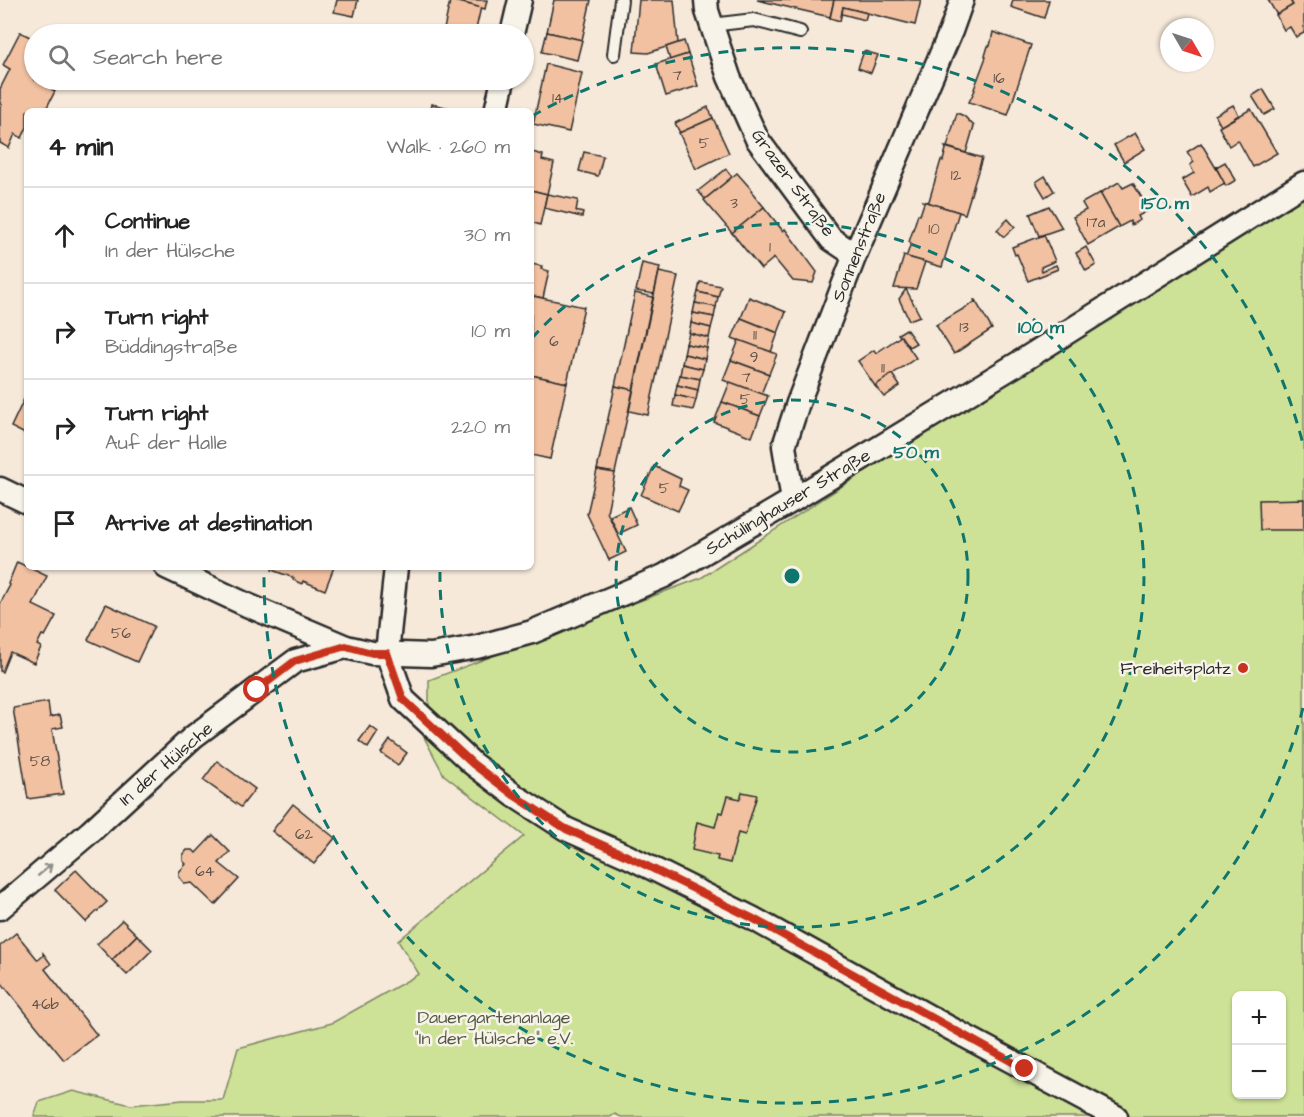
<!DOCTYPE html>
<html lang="en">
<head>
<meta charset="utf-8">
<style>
  body { margin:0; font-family:"Architects Daughter",sans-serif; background:#f2f2f2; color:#222 }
  .controls { position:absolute; right:18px; bottom:18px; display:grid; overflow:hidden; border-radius:9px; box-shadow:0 2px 4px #0004 }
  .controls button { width:54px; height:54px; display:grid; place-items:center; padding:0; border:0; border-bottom:2px solid #e0e0e0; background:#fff; color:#222; font:30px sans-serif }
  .compass { position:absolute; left:1160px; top:18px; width:54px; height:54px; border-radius:50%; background:#fff; box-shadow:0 2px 4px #0004; rotate:129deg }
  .stop { position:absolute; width:18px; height:18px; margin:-14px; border:4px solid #c8321e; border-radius:50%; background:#fff }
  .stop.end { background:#c8321e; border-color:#fff; box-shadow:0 2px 6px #0008 }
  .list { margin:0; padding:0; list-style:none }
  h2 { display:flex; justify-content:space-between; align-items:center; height:78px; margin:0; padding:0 24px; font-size:26px }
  h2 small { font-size:20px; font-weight:400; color:#767676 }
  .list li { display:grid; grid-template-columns:39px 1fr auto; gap:18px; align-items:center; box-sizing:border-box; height:96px; padding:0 24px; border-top:2px solid #e0e0e0 }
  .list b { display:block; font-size:22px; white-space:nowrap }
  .list p { margin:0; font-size:20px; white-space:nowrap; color:#767676 }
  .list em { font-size:20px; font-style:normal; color:#767676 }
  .icon { flex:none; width:33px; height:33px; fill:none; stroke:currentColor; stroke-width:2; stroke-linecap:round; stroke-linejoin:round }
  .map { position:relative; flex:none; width:1304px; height:1117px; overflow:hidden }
  .search { position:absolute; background:#fff; box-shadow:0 2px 4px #0004; left:24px; top:24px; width:510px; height:66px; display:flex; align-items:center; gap:15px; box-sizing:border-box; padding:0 21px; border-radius:33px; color:#767676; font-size:22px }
  .panel { position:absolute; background:#fff; box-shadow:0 2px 4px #0004; left:24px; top:108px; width:510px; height:462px; border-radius:9px }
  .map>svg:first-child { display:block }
  .green { fill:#cde297; stroke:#7c8661; stroke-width:1.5; fill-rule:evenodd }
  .building { fill:#f1c1a1; stroke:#2b2b2b; stroke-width:1.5 }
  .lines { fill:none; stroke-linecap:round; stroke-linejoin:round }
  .service-casing { stroke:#2b2b2b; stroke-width:16 }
  .minor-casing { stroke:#2b2b2b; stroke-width:27 }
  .service { stroke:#f7f3e8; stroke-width:12 }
  .minor { stroke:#f7f3e8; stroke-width:22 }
  .oneway { stroke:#918f8a }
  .route { stroke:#c8321e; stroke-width:8 }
  .ring { fill:none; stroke:#0f766e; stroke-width:3; stroke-dasharray:10 8 }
  .poi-dot { fill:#c8321e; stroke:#f7f3e8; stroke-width:2 }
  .labels { text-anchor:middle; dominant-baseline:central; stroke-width:5; stroke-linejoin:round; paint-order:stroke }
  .number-label { font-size:15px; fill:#5c5048 }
  .street-label { font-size:18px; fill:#2b2b2b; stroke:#f7f3e8 }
  .poi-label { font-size:18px; fill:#2b2b2b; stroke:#f7f3e8; text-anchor:end }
  .park-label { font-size:18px; fill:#545946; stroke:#f7f3e8 }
  .centre { fill:#0f766e; stroke:#f7f3e8; stroke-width:3 }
  .ring-label { font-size:18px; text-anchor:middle; font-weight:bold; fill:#0f766e; stroke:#f7f3e8; stroke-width:5; stroke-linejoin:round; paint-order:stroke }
</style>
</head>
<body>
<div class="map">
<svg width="1304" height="1117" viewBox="0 0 1304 1117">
  <rect width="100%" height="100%" fill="#f6e9da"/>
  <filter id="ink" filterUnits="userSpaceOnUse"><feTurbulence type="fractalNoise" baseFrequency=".0167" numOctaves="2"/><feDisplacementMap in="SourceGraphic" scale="12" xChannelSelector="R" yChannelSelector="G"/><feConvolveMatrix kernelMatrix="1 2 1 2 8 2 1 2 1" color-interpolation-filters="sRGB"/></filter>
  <g filter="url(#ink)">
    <!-- green -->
    <path class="green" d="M1304,186V1117H621L615,1114L610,1117H34L39,1102L73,1091L131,1105L183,1100H223L238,1048L332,1023L419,974L398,941L524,836L444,775L416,722L429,707V680L701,578ZM1236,996H1282V1094H1236Z"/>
    <!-- building -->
    <g class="building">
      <path d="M337,0H358L354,16L334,12Z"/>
      <path d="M448,0L481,7L475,34H443L450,1Z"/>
      <path d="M465,0H487L485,9L464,3Z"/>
      <path d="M554,0H591L582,40L547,32Z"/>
      <path d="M639,0H674L678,43L648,53L634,52Z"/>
      <path d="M757,0H834L830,17Z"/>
      <path d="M834,0H921L915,25L843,7L840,21L830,18Z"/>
      <path d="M1013,0H1049L1044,18L1011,7Z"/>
      <path d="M1268,0H1290L1293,5L1277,15Z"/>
      <path d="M1290,0H1304V33L1296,37L1290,27L1284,30L1276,15L1293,5Z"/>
      <path d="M843,7L867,13L865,20L842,14Z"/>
      <path d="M20,32L34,39V80H56L51,89L55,91L45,111H27V127L22,138L15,134L9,148L0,143V108L2,105L0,104V89L10,69L3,65Z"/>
      <path d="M547,32L582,40L577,60L542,52Z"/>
      <path d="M993,32L1031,45L1008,115L969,102L975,90L974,89L986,57L985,56L988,46H990Z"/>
      <path d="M684,41L688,54L670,60L666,47Z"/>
      <path d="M864,51L878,55L871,73L858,68Z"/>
      <path d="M688,54L698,86L666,96L656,64Z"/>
      <path d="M546,64L582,73L569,132L533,124Z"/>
      <path d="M1263,89L1275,109L1264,115L1252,96Z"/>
      <path d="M432,104L455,109V111H431Z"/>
      <path d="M1233,105L1239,115L1221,126L1215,115Z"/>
      <path d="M708,107L713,118L680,133L675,123Z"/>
      <path d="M1251,109L1277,153L1253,167L1238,140L1229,146L1219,127Z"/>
      <path d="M957,113L964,116L974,126L966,153L947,147Z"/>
      <path d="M713,118L729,153L696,169L679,133Z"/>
      <path d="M1135,133L1145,149L1124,162L1114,145Z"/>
      <path d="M1201,143L1225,183L1210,192L1208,187L1192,197L1182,180L1194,173L1190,165L1194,162L1187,152Z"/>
      <path d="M945,147L982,158L965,214L927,202L929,201L941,160L943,161L946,149Z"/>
      <path d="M532,152L543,155L542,160L554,163L547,194L531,190Z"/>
      <path d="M584,152L603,156L598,176L579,171Z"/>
      <path d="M1225,162L1236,180L1226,186L1216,167Z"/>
      <path d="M726,169L732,177L705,199L698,191Z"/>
      <path d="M737,173L752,190L751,191L764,207L732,233L704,200Z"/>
      <path d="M1045,176L1054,191L1045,197L1036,182Z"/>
      <path d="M1119,182L1123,188L1133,183L1149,210L1138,216L1140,220L1131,225L1130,221L1119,227L1100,193Z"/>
      <path d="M531,190L547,194L540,225L531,222Z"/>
      <path d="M1100,193L1119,227L1088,245L1073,217L1086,210L1082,203Z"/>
      <path d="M547,194L578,200L576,211L583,213L582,217L544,208Z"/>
      <path d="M923,201L959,212L942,267L904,256L907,255L911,243L909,242L918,214L920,215L924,203Z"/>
      <path d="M1049,206L1062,228L1039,236L1030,214Z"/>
      <path d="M764,207L783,231L785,229L817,272L813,283L793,281L774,258L761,269L732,233Z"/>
      <path d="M1008,219L1015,227L1004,237L997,230Z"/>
      <path d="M1044,235L1055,261L1041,267L1042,271L1056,265L1058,269L1028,281L1017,254L1015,255L1012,247Z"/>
      <path d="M1086,247L1096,265L1086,271L1076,253Z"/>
      <path d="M904,256L925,262L916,289L894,288Z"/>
      <path d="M642,263L660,267L654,294L636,291Z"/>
      <path d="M531,264L542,266L541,269L549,271L543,298L533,296L531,305Z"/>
      <path d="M659,272L678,276L648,415L629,411Z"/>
      <path d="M700,282L721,286L718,297L698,292Z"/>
      <path d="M906,289L920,316L909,320L899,299Z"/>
      <path d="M698,292L718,297L716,307L695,303Z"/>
      <path d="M635,293L653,297L633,390L615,386Z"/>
      <path d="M533,296L584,307L567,383L531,375V305Z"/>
      <path d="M749,297L786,312L778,333L741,318Z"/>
      <path d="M974,300H975L992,329L954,354L936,325L975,302Z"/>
      <path d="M695,303L716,307L714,317L693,313Z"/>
      <path d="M693,313L714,317L711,328L691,323Z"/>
      <path d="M741,318L778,333L771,352L732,338Z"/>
      <path d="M691,323L711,328L709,338L689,333Z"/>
      <path d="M906,329L916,343L909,347L898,334Z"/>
      <path d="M689,333L709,338L707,348L686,344Z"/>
      <path d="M901,336L916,358L875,386L858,361L874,350L876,353Z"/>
      <path d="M739,340L777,354L769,374L731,360Z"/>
      <path d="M686,344L707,348L705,359L684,354Z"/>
      <path d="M684,354L705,359L703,369L682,364Z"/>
      <path d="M731,360L769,374L761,394L723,380Z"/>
      <path d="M682,364L703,369L700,379L680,375Z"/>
      <path d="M892,374L900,386L884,397L875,386Z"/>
      <path d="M531,375L567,383L550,459L531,455Z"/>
      <path d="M680,375L700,379L698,390L677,385Z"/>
      <path d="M730,382L768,396L760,416L722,402Z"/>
      <path d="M677,385L698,390L696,400L675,395Z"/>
      <path d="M615,386L633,390L615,473L597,470Z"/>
      <path d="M26,395H27V435L11,427Z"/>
      <path d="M675,395L696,400L693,410L673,406Z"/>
      <path d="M722,402L760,416L752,437L714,422Z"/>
      <path d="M654,466L681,479L679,486L688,490L678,511L641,495Z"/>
      <path d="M597,470L615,473L607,512L626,552L609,560L587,514Z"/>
      <path d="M1304,499V530H1260L1259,500Z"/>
      <path d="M629,507L637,525L618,534L610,516Z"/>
      <path d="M17,562L47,576L33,605L56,616L45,636L42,635L37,645L41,647L34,663L10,652L2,672L0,671V604L10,585L8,584Z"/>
      <path d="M273,567H334L325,590L303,581L302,584L293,580L294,578L272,570Z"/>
      <path d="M106,604L154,626L137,662L88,640Z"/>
      <path d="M48,702L50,717L60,715L63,727L52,729L63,794L28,799L13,708Z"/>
      <path d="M370,726L378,732L368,748L359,741Z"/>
      <path d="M390,740L407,753L398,765L381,753Z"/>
      <path d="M217,761L255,789L241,807L203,780Z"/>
      <path d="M742,792L757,795L745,835L738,833L730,863L717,860L718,856L692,850L697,822L715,827L719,812L723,813L728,796L740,799Z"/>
      <path d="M293,804L335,838L314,864L272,831Z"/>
      <path d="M213,835L230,852L219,863L239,879L215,905L192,883L185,884L179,877V872L186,864L183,861V855L187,850H193L196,853Z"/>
      <path d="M76,870L107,902L86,922L55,890Z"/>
      <path d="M122,920L137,935L112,960L97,944Z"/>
      <path d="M16,933L38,960L43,956V953L51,964L45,969L97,1035L64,1060L0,981V946Z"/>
      <path d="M137,935L152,950L127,975L112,960Z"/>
    </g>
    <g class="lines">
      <defs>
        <g id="service">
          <path d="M711,25L754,20L800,32"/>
          <path d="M614,54L621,0"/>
        </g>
        <g id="minor">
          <path d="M706,0L707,11L729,77L757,139L831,239L855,255"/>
          <path d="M512,34L520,0"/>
          <path d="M496,111L503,80"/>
          <path d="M0,489L27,502"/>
          <path d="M793,500L784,446L798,403L855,255L951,31L962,0"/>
          <path d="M166,567L247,605L346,647L372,653L431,655L477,647L532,632L664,576L793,500L1017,364L1304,183"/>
          <path d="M396,567L387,653L403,699L473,764L515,796L566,829L627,856L752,918L946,1026L1116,1117"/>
          <path d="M0,908L90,832L193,737L295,661L346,647"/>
        </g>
      </defs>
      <!-- service casing -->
      <use href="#service" class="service-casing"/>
      <!-- minor casing -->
      <use href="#minor" class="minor-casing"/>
      <!-- service -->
      <use href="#service" class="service"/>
      <!-- minor -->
      <use href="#minor" class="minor"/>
    </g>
    <!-- one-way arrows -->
    <defs><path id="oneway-shaft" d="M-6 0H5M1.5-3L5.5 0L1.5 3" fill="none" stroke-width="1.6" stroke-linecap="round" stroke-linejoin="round" transform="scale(1.5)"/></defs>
    <use class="oneway" href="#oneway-shaft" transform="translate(45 870) rotate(-40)"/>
  </g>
  <g class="lines" filter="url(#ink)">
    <!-- route -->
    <path class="route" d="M257,690L295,661L346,646L372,653H387L403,699L473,764L515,796L566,829L627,856L752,918L1025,1069"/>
  </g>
  <!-- distance rings -->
  <g class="ring">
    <circle cx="792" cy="576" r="176"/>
    <path d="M532 338A352 352 0 1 1 440 570"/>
    <path d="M1303 708A528 528 0 0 1 264 571M532 116A528 528 0 0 1 1303 444"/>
  </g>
  <!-- markers -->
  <circle class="poi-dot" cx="1243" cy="668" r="6"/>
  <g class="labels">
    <!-- number labels -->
    <g class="number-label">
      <text x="677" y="75">7</text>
      <text x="999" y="78">16</text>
      <text x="558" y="98">14</text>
      <text x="704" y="143">5</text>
      <text x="956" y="175">12</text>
      <text x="734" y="203">3</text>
      <text x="1096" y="222">17a</text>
      <text x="934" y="229">10</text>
      <text x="770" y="247">1</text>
      <text x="964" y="327">13</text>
      <text x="755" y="335">11</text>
      <text x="554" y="341">6</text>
      <text x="754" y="357">9</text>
      <text x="883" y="368">11</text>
      <text x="746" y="377">7</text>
      <text x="745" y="399">5</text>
      <text x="664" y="488">5</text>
      <text x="121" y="633">56</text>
      <text x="40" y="761">58</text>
      <text x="304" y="834">62</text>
      <text x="205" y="871">64</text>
      <text x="45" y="1004">46b</text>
    </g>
    <!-- street labels -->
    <g class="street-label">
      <text transform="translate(793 183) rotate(54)">Grazer Straße</text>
      <text transform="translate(859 247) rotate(-68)">Sonnenstraße</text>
      <text transform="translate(788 502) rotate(-31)">Schülinghauser Straße</text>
      <text transform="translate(166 764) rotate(-41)">In der Hülsche</text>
    </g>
    <!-- poi labels -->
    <g class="poi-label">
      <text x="1231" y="668">Freiheitsplatz</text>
    </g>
    <!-- park labels -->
    <g class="park-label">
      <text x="494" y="1017">Dauergartenanlage<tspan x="494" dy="21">"In der Hülsche" e.V.</tspan></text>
    </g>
  </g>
  <circle cx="792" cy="576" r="9" class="centre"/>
  <g class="ring-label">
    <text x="1165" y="209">150 m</text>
    <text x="1041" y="333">100 m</text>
    <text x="916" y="458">50 m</text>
  </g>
</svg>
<div class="controls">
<button>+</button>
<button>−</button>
</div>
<svg class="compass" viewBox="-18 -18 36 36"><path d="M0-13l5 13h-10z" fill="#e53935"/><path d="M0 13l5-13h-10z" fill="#767676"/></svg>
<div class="stop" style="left:257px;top:690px"></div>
<div class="stop end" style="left:1025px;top:1069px"></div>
<div class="search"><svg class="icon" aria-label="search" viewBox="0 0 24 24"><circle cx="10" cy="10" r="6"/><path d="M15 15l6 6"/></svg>Search here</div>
<section class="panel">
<h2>4 min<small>Walk · 260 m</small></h2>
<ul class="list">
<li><svg class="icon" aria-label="ahead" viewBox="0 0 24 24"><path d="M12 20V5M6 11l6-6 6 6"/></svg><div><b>Continue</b><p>In der Hülsche</p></div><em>30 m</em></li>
<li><svg class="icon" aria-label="right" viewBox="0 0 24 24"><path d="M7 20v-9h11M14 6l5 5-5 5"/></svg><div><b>Turn right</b><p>Büddingstraße</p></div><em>10 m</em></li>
<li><svg class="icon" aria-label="right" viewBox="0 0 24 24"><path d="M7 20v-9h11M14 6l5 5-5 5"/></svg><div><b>Turn right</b><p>Auf der Halle</p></div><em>220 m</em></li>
<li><svg class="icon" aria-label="arrive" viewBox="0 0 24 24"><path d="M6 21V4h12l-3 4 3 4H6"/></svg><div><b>Arrive at destination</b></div></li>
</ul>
</section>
</div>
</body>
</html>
